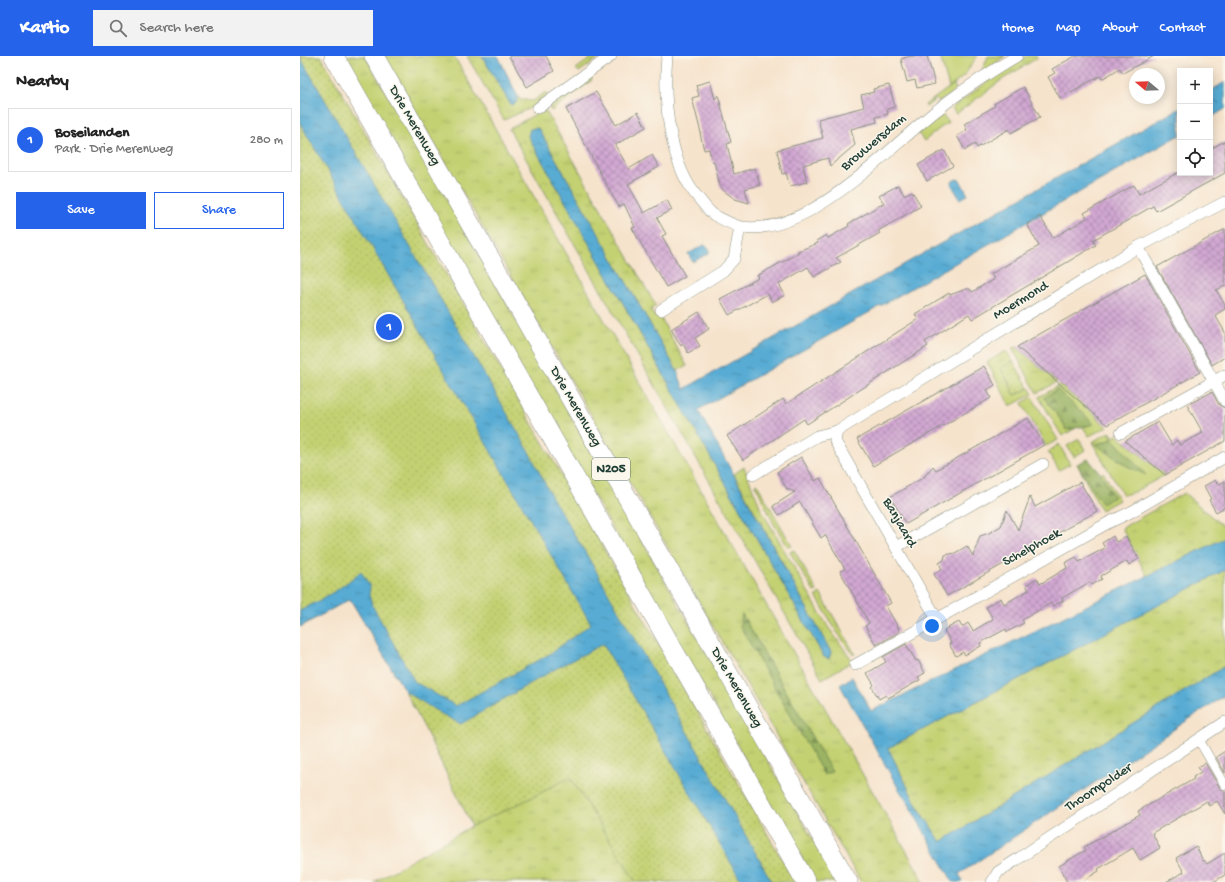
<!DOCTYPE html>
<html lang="en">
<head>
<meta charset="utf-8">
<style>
  body { margin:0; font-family:"Gochi Hand",sans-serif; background:#f2f2f2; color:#222 }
  .controls { position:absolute; right:12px; top:12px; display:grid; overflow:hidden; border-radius:0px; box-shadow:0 2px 10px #0003 }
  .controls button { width:36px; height:36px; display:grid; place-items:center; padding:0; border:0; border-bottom:1px solid #e0e0e0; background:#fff; color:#222; font:20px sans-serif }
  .compass { position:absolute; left:829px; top:12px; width:36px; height:36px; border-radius:50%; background:#fff; box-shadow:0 2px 10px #0003; rotate:289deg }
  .you { position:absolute; left:632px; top:570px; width:14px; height:14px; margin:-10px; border:3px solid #fff; border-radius:50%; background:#1a73e8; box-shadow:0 0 0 6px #1a73e833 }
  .badge { display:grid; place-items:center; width:26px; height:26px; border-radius:50%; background:#2563eb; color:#fff; font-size:13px; font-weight:700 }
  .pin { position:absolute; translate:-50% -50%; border:2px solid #fff; box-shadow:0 1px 4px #0006 }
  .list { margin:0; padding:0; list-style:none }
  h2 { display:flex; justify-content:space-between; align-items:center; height:52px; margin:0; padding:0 16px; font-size:17px }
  h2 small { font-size:13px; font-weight:400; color:#767676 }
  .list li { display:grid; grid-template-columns:26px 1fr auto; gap:12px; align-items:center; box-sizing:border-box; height:64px; margin:0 8px 8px; padding:0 8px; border:1px solid #e0e0e0; border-radius:0px }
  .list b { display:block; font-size:15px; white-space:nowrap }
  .list p { margin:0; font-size:13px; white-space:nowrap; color:#767676 }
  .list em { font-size:13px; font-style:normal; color:#767676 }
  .actions { display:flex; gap:8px; padding:12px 16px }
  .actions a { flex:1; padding:9px 0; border:1px solid #2563eb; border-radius:0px; text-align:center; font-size:14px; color:#2563eb }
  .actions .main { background:#2563eb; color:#fff }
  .icon { flex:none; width:22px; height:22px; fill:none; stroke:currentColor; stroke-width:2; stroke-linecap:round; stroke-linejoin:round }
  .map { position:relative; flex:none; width:925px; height:826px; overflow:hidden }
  header { display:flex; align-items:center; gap:24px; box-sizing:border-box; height:56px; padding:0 20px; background:#2563eb; color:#fff }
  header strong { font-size:19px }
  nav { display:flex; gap:22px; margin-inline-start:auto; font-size:14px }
  .search { width:280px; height:36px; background:#f2f2f2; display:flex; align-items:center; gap:10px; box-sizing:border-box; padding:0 14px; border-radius:0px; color:#767676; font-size:15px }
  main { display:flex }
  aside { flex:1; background:#fff }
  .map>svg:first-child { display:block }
  .grass { fill:url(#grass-tufts); stroke:#728753 }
  .forest { fill:url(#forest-firs); stroke:#5d784c }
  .park { fill:url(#park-dots); stroke:#728753 }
  .garden { fill:#c4d172; stroke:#728753 }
  .water { fill:url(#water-ripples); stroke:#3c7484 }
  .building { fill:url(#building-cross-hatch) }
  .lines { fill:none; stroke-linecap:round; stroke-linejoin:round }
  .pedestrian-casing { stroke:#8a9080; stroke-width:10 }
  .minor-casing { stroke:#8a9080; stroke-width:12 }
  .trunk-casing { stroke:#8a9080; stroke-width:20 }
  .pedestrian { stroke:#fff; stroke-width:9 }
  .minor { stroke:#fff; stroke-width:11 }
  .trunk { stroke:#fff; stroke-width:19 }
  .labels { text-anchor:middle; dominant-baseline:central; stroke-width:3; stroke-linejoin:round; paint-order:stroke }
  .shield { fill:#fbf7ec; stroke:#61756b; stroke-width:1 }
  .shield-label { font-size:13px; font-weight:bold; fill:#1f3d34 }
  .street-label { font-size:14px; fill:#1f3d34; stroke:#fbf7ec }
</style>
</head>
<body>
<header>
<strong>Kartio</strong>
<div class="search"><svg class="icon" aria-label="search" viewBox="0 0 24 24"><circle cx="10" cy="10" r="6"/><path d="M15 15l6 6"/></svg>Search here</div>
<nav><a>Home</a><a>Map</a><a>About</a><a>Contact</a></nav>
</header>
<main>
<aside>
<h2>Nearby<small></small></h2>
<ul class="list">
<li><span class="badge">1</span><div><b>Boseilanden</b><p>Park · Drie Merenweg</p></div><em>280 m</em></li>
</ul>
<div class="actions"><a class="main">Save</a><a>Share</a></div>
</aside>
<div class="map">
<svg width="925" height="826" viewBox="0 0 925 826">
  <defs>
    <pattern id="grass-tufts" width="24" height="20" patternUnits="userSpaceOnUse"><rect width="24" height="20" fill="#c4d172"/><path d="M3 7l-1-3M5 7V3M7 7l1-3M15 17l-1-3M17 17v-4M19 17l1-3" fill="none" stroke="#a8b463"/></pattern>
    <pattern id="forest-firs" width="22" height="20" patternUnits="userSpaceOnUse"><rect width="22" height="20" fill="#9bb364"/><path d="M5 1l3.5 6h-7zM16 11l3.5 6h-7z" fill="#7e9353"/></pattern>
    <pattern id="park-dots" width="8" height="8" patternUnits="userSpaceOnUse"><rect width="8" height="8" fill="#c4d172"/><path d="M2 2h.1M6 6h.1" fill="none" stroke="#a8b463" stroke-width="1.8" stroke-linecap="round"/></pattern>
    <pattern id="water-ripples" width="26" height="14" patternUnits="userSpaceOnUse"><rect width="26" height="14" fill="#58acd4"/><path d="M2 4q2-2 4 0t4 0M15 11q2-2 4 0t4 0" fill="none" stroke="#488dad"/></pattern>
    <pattern id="building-cross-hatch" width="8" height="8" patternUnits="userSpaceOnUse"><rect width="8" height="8" fill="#d1a7d2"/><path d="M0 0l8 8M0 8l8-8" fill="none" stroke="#a989ab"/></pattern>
  </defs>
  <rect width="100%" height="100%" fill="#fbf7ec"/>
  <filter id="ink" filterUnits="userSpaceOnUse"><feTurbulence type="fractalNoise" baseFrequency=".025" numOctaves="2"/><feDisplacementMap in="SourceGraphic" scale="8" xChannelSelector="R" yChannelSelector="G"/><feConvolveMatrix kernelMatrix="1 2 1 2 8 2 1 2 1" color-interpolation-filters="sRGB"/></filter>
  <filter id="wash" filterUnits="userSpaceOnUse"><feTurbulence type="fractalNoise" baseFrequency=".012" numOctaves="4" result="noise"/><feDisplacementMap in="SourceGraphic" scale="16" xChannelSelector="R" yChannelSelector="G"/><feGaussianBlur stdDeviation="0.9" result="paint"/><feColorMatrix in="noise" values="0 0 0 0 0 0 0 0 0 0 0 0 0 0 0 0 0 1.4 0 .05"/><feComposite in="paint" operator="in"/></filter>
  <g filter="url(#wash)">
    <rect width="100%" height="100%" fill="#f6e3cc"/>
    <!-- grass -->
    <g class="grass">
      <path d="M41,0H65L537,826H516Z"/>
      <path d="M84,0H154L624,826H561Z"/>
      <path d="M167,0H182L211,49L216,47L218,41L220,43L233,45L246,36L248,40L228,53L204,64Z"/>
      <path d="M294,0H302L279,16L276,13Z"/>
      <path d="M688,0H705L681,18Z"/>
      <path d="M726,0H736L737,2L703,23L656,58L652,52L695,20Z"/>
      <path d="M654,28L656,34L639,46L636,43L626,51L625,49Z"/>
      <path d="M245,54L356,250L351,253L354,260L360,261L387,310L377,315L238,72L228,80L524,601L529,603L531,596L434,418L444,411L461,453L528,571L553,605L522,623L209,73L241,55Z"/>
      <path d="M643,59L648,66L624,85L618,77Z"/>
      <path d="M717,291L757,326L737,337L712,292Z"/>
      <path d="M706,295L713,305L702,313L715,339L729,332L733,338L710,350L687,306Z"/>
      <path d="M810,376L813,383L795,389L792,386Z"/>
      <path d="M884,437L925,472V482L847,520L822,472Z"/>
      <path d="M925,514V610L641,786L616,748L588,692Z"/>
      <path d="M255,613L408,826H74L172,770L127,677Z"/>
    </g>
    <!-- forest -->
    <g class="forest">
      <path d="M758,333L795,368L766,374L761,364L744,342Z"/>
      <path d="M813,383L847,420L827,410L795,389Z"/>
      <path d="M788,403L801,418L814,441L802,448L777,408Z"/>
      <path d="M442,558L532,716L524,719L440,570Z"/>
    </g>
    <!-- park -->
    <g class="park">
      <path d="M0,0H21L495,826H336L270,721L235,740L172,770L127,677L105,635L50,543L0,571Z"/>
      <path d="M713,305L729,332L715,339L701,312Z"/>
      <path d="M779,383L785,394L774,401L767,390Z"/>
    </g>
    <!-- garden -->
    <g class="garden">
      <path d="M640,0H677L664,20L649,32Z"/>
      <path d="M290,20L292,24L251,55L250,51Z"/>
      <path d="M760,329L793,357L807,371L789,380L783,371L794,368L757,333L744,342L761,364L766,374L776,372L762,380L739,341Z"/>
      <path d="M732,341L758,384L746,390L722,347Z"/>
      <path d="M810,376L814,381L817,379L865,419L834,436L823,439L792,386L827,410L846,419L813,383Z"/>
      <path d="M759,388L770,408L759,414L748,396Z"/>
      <path d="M777,408L802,448L814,441L801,418L803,416L819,444L801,454Z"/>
      <path d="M455,428H457L492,490L488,491L474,468Z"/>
      <path d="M494,494L517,535L514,536L490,496Z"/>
      <path d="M520,537L555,598H553L537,576L516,540Z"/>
    </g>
    <!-- water -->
    <g class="water">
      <path d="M182,0H198L218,41L216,47L211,49Z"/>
      <path d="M0,1L226,390L253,443L288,501L472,826H442L303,588L255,613L161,668L140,657L105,635L50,543L0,571V555C22,543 43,532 61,515L70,531L69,539L72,549L115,626L156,650L248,599L291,568L0,67Z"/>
      <path d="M925,26V53L910,62V35Z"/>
      <path d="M880,52V79L398,354L531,596L529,603L524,601L228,80L230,73L238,72L377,315L384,333Z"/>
      <path d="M656,123L660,124L668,139L660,143L651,128L652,126Z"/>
      <path d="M404,189L409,192V197L393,206L388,198Z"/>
      <path d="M925,482V514L588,692L616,748L641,786L925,610V639L659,818L663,826H653L610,751L613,749L610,750L600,735L540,629L552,621L571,655Z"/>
    </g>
    <g id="blocks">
      <!-- building -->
      <g class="building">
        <path d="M209,0H246L254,15L227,31Z"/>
        <path d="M611,0H627L635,28L617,32L615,24L607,26L601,3Z"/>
        <path d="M775,0H854L823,17L820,12L802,23L800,20L760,42L748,21L755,17L752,13Z"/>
        <path d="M410,25L415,43L418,39L431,86L427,88L434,118L455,112L460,129L445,133L449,147L435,143L424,135L420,130L414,105H412L409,93L404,94L400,77H401L392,42L399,40L396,29Z"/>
        <path d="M589,29L595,51L587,53L588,58L576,61L577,66L551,73L555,89L530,110L528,102L503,109L507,126L490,130L486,117L482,118L477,94L523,82L518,63L564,51L561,39L574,36L573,33Z"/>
        <path d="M723,31L740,61L711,77L709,73L677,92L675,88L665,94L657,80L667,74L664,68L695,50L694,48Z"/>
        <path d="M296,36L316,69L338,56L346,71L315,89L329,113L352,99L359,111L328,128L344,157L367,144L372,154L357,162L366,178L362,180L385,220L366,231L332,172L335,171L324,148L319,151L311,137L266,53Z"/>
        <path d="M925,85V117L856,155L853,150L793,184L796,189L672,263L669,258L625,286L628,290L507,368L504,363L443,404L427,380L483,343L486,348L618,263L615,258L649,237L650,239L666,233H670L672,236L694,223L691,218L739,190L727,168L740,160L753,182L787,162L784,157L834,129L839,138L877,117H910V93Z"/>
        <path d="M644,94L653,110L627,125L618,109Z"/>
        <path d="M598,129L604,139L612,135L621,150L578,175L580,177L536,202L541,206L514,221L508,211L479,228L485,239L472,246L468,238L429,259L420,243L459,222L457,220L498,197V195L518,187L516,185L526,179L528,182L549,170L548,168L584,147L579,140Z"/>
        <path d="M925,173V230L916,234L925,249V253L915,259L925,276V301L912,309L857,211Z"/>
        <path d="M845,218L900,316L807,369L717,291Z"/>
        <path d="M399,256L409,273L395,282L400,290L388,297L383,288L381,290L371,273Z"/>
        <path d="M684,310L695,329L687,334L691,342L573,410L557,383Z"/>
        <path d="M912,336L919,349L925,352V385L865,419L825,385L858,366L872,389L877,384L880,389L891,383L903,377L887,349Z"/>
        <path d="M728,362L744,389L606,468L590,441L624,421L633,410L636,414Z"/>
        <path d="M501,401L515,425L520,422L591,547L586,550L599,573L598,574L599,576L576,589L565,570L569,567L540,515L545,513L525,479L521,482L500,446L479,459L473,450L495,436L487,433L477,416Z"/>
        <path d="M915,424L918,429L925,425V451L916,456L909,444L911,443L904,430Z"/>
        <path d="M780,426L797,455L647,540L634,518L642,513L639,507L644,504L645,499L655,497L667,490L673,500L680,480L689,477L701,470L707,454L718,474L730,441L735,451Z"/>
        <path d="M813,480L816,486L826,480L839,503L829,509L827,505L801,520L802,523L792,529L790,526L762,542L763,545L753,550L751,547L722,564L724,567L707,576L706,573L680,587L681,590L665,599L663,596L656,600L649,588L651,587L644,574L659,566L662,571L668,567L673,575L693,563L686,551L701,542L704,548L729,534L726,529L737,522L740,528L767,512L765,507L776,501L779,506L805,492L802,487Z"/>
        <path d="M606,588L616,605L618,604L625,617L618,621L620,624L588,642L586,639L579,643L572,631L574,629L567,617L586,606L583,601Z"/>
        <path d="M925,695V717L916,701Z"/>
        <path d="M905,707L920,732L925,735V758L917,745L909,750L907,745L852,777L860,792L840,804L833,792L798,813L799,815L781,826H767L759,810L786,794L784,791L840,759L838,755L894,723L893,721L901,716L898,711Z"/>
        <path d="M896,790L903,805L904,804L907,808L925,797V819L913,826H866L884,816L876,802Z"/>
      </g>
    </g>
  </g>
  <g filter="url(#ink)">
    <use href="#blocks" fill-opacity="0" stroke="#8a9080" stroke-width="1"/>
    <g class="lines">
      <defs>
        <path id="pedestrian" d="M899,684L925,729"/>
        <g id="minor">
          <path d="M367,0C363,44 369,110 400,144C404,149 409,156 414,159C422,163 434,170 442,171C506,180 579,102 625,64C653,40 685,19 717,0"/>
          <path d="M238,52L311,0"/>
          <path d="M838,191L925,345"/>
          <path d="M361,254L423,215L434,203L440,171"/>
          <path d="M821,377L925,319"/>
          <path d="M453,419L517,380L537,375"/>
          <path d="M596,491L743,408"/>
          <path d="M637,563L535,385L537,375L838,191L925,146"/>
          <path d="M555,609L806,468L831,456L925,401"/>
          <path d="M692,826L698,816L925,666"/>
        </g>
        <g id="trunk">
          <path d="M34,0L506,826"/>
          <path d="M74,0L548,826"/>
        </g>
      </defs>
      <!-- pedestrian casing -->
      <use href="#pedestrian" class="pedestrian-casing"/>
      <!-- minor casing -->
      <use href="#minor" class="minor-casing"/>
      <!-- trunk casing -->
      <use href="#trunk" class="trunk-casing"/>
      <!-- pedestrian -->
      <use href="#pedestrian" class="pedestrian"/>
      <!-- minor -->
      <use href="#minor" class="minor"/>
      <!-- trunk -->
      <use href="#trunk" class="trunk"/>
    </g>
  </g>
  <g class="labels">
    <!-- shield labels -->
    <rect class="shield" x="292" y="402" width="38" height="22" rx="3"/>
    <g class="shield-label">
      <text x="311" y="413">N205</text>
    </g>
    <!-- street labels -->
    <g class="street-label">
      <text transform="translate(114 70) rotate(60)">Drie Merenweg</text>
      <text transform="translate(574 87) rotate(-40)">Brouwersdam</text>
      <text transform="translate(721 245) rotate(-31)">Moermond</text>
      <text transform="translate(275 351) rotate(60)">Drie Merenweg</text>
      <text transform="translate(599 467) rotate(60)">Banjaard</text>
      <text transform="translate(732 492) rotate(-29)">Schelphoek</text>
      <text transform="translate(436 632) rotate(60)">Drie Merenweg</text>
      <text transform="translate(799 732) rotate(-33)">Thoornpolder</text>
    </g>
  </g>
</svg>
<div class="controls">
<button>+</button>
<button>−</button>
<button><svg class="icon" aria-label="locate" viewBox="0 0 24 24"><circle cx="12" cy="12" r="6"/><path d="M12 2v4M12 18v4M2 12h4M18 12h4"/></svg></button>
</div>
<svg class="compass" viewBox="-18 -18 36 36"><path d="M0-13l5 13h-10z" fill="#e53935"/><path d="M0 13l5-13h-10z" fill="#767676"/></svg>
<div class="you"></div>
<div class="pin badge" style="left:89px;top:271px">1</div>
</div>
</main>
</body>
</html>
